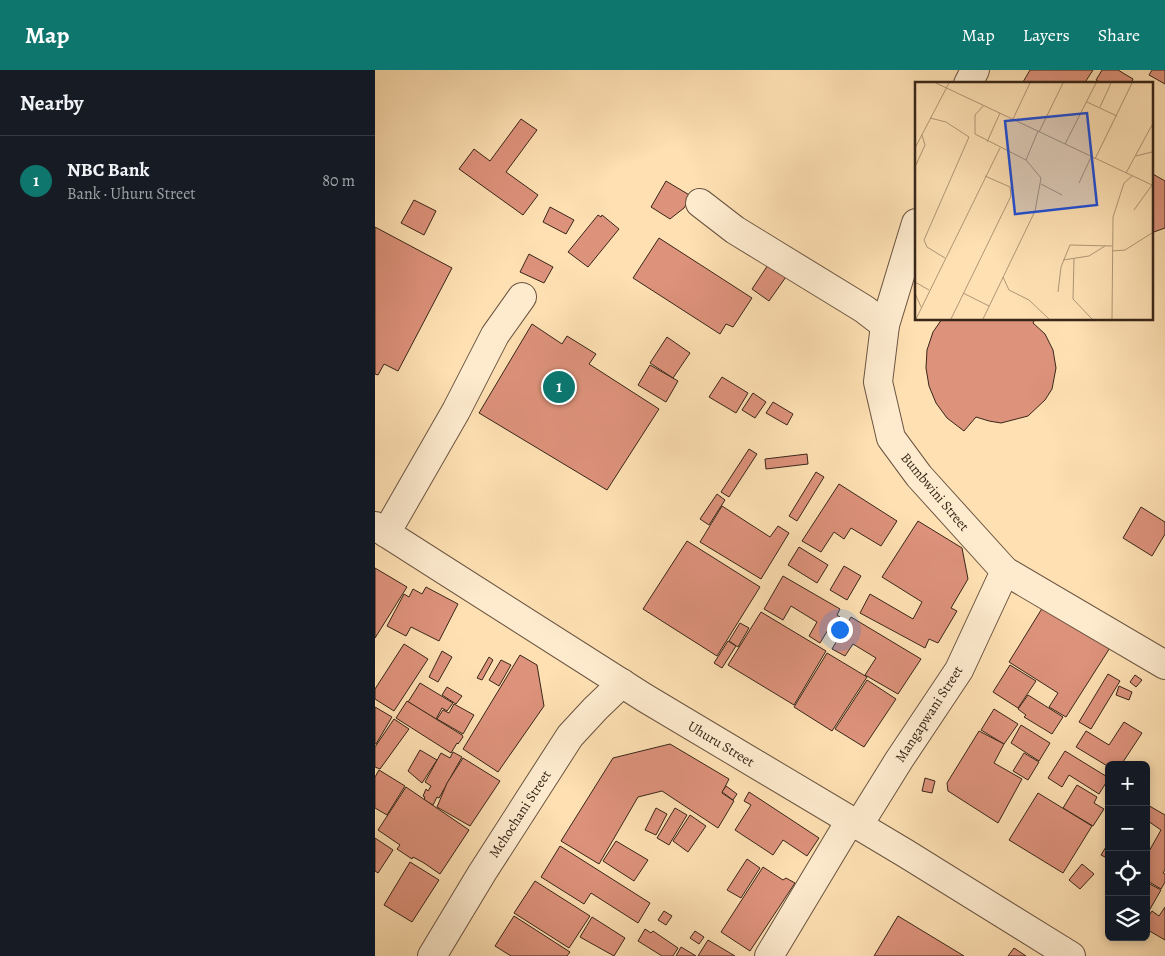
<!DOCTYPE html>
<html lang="en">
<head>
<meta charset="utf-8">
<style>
  body { margin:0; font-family:Alegreya,serif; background:#20242c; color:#f1f3f6 }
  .controls { position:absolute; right:15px; bottom:15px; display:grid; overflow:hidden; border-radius:8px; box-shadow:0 2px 8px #0003 }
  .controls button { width:45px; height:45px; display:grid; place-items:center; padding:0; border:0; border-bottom:1px solid #363941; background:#171b24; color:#f1f3f6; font:25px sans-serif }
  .you { position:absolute; left:464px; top:559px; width:18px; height:18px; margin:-12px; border:4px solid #fff; border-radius:50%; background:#1a73e8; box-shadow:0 0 0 8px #1a73e833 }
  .badge { display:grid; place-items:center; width:32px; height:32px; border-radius:50%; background:#0f766e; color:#fff; font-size:16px; font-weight:700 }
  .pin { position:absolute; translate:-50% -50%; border:2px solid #fff; box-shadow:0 1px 5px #0006 }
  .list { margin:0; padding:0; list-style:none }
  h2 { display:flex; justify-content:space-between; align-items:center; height:65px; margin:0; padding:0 20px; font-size:21px }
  h2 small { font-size:16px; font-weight:400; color:#9ea1a6 }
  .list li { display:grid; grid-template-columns:32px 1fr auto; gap:15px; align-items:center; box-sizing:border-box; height:90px; padding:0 20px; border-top:1px solid #363941 }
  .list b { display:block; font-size:19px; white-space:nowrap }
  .list p { margin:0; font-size:16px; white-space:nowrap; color:#9ea1a6 }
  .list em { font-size:16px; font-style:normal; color:#9ea1a6 }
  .icon { flex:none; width:28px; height:28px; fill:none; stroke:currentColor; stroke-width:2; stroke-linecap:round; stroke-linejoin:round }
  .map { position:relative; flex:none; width:790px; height:886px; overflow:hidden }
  header { display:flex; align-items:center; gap:30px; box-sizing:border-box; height:70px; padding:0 25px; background:#0f766e; color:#fff }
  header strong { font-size:24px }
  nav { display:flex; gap:28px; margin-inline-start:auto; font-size:18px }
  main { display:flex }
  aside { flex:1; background:#171b24 }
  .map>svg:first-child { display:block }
  .building { fill:#dd927b; stroke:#382619 }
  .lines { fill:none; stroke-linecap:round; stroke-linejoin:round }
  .minor-casing { stroke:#6a5440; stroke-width:30 }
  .minor { stroke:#feebce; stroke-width:28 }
  .labels { text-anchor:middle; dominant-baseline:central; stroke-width:5; stroke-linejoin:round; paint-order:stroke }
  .street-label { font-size:14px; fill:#382619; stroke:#feebce }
  .inset-road { fill:none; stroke:#af9675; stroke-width:1 }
  .view { fill:#1d4ed8; fill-opacity:0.15; stroke:#1d4ed8; stroke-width:2.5 }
  .inset-edge { fill:none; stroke:#382619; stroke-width:2.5 }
</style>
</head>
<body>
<header>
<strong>Map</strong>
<nav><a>Map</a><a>Layers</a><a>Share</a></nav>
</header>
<main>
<aside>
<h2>Nearby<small></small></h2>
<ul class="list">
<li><span class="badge">1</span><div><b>NBC Bank</b><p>Bank · Uhuru Street</p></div><em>80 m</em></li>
</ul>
</aside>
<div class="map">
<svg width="790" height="886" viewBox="0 0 790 886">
  <rect width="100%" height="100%" fill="#fee0b3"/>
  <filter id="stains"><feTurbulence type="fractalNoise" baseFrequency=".004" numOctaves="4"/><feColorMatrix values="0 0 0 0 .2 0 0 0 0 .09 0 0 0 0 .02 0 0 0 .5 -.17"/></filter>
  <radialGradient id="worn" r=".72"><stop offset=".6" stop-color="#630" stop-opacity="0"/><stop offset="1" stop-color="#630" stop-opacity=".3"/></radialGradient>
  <!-- building -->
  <g class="building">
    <path d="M655,0H718L709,14H651L648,12Z"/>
    <path d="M727,0H743L758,9L756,14H728L721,10Z"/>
    <path d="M777,0H790V14L774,5Z"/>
    <path d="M146,49L162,60L131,102L163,125L148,145L84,99L99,79L115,91Z"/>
    <path d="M776,103L790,111V158L776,163Z"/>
    <path d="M291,111L316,126L309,138L295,149L276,137Z"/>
    <path d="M39,130L61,141L49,165L26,153Z"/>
    <path d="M175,137L199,150L191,164L168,152Z"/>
    <path d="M223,145L226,147L227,145L244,159L213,197L193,182Z"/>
    <path d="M0,157L77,198L23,301L9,294L3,305L0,304Z"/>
    <path d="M284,168L377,228L358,257L351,254L345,264L258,208Z"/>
    <path d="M154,184L178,197L169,213L145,202Z"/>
    <path d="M395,192L413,204L394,231L377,219Z"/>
    <path d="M567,249H660L658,253L670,264L678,280L681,298L677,319L670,330L653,346L626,353L614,351L601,347L589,361L572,348L561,333L554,316L551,298L552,280L558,262Z"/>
    <path d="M157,254L187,274L192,266L221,284L214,294L284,339L232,420L104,343Z"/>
    <path d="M292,267L315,283L298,308L275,293Z"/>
    <path d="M275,295L303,311L291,332L263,315Z"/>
    <path d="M347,307L373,323L361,343L334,327Z"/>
    <path d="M378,323L391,332L380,348L367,340Z"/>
    <path d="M398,332L418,344L412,355L391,343Z"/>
    <path d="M374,379L382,384L354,427L346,422Z"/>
    <path d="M432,384L433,394L391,399L390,389Z"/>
    <path d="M441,402L449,407L422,451L414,446Z"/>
    <path d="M464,414L522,451L506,476L476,458L469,469L459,462L446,482L427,471Z"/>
    <path d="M342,424L350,430L334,455L325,449Z"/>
    <path d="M347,436L395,467L403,456L414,463L386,509L325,472Z"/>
    <path d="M766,437L790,452V464L777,486L748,468Z"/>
    <path d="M543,451L587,478L593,509L576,538L582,541L563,573L554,569L550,578L485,543L495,524L538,549L547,532L507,507Z"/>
    <path d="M312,471L385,517L342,586L268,539Z"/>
    <path d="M424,477L453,495L442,513L413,495Z"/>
    <path d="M469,496L486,506L472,530L455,520Z"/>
    <path d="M0,498L32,517L0,568Z"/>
    <path d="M408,506L465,539L462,545L465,547L459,556L456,555L445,573L434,566L442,552L416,536L408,550L389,539Z"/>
    <path d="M51,517L83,534L64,571L36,557L31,566L12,556L29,524L34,527L38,519L47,524Z"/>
    <path d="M671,532L738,573L691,647L674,637L683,623L634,592Z"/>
    <path d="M386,542L451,581L419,635L353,595Z"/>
    <path d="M476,547L546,589L523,624L490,605L501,588L478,574L470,586L457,579Z"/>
    <path d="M365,553L374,558L363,577L354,571Z"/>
    <path d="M353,571L361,576L347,598L339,593Z"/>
    <path d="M29,574L53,589L19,641L0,629V619Z"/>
    <path d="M67,581L77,587L63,612L54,607Z"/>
    <path d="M452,583L492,607L457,661L419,637Z"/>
    <path d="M145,585L162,595L169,636L123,702L88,679Z"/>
    <path d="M114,587L118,590L107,610L102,608Z"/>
    <path d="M126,590L136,595L124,616L114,610Z"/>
    <path d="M635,595L661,611L643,638L618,622Z"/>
    <path d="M733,604L745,611L716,659L704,652Z"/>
    <path d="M760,605L767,610L761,617L755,612Z"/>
    <path d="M492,610L521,629L489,677L460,659Z"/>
    <path d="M45,613L78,633L72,641L67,638L61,649L33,632Z"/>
    <path d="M744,616L757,622L754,630L741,625Z"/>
    <path d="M72,617L87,626L81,634L67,625Z"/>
    <path d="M653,625L688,647L677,664L649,647L651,645L643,639Z"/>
    <path d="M32,631L87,665L88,667L83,674L82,673L76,683L21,648Z"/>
    <path d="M79,634L99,645L88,664L62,649L68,640L74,643Z"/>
    <path d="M0,637L17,647L1,674H0Z"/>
    <path d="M619,639L643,654L629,674L606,660Z"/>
    <path d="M19,649L34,659L5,699L0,697V677Z"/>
    <path d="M749,652L767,663L746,695H734V697L701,677L711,661L734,675Z"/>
    <path d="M646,655L675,673L664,691L636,673Z"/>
    <path d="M604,661L629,674L619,693L647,709L623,753L573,721L572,713Z"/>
    <path d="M295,674L354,709L347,723L359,731L343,758L287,721L263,727L224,794L186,771L238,688Z"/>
    <path d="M45,680L62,690L47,713L33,701Z"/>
    <path d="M690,681L734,708L724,724L694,705L687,717L673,708Z"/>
    <path d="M78,682L87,687L64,728L62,727L58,735L49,730L50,727L48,726L51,719L53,721L56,716L50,712L66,683L75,688Z"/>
    <path d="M649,683L664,692L653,710L638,701Z"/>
    <path d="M88,688L125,711L95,756L62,737L72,713Z"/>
    <path d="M4,700L30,716L12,745L0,738V707Z"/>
    <path d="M550,708L560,711L557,723L547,721Z"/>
    <path d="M702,715L722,727L719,733L729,739L718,756L688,738Z"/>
    <path d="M351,716L362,724L358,730L347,722Z"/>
    <path d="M31,717L94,760L65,804L49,793L38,787L37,789L22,779L25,775L3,760Z"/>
    <path d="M374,722L444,768L432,786L408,770L398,785L360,760L376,735L369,731Z"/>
    <path d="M663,723L717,756L688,803L634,770Z"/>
    <path d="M771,734L790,745V800L788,803L790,804V812L786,819L771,810V782L773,783L786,760L773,751L771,755Z"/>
    <path d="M281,738L292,744L281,765L270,760Z"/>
    <path d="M300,738L312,745L294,775L282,768Z"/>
    <path d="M315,745L331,756L313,782L298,771Z"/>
    <path d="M0,768L18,780L3,803L0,801Z"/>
    <path d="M241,771L273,790L259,811L228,791Z"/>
    <path d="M734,772V789L726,785Z"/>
    <path d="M185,776L275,833L263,853L216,823L209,834L166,807Z"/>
    <path d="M372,789L385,798L366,828L352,820Z"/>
    <path d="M35,792L64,810L37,852L9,835Z"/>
    <path d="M707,794L719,804L705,819L694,810Z"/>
    <path d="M388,797L408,810L411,808L420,813L375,881L346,862Z"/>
    <path d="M160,811L215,846L194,878L139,843Z"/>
    <path d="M771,812L786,820L771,846Z"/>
    <path d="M790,837V870L771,859V850L777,841L784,846Z"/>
    <path d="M289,841L297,846L291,855L283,850Z"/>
    <path d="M139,846L195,882L192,886H136L120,876Z"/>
    <path d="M523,846L589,886H499Z"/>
    <path d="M217,847L250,868L239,886L205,867Z"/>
    <path d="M270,859L276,863L278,861L303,878L298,886H287L263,871Z"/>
    <path d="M320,861L329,867L324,874L315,868Z"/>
    <path d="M333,870L360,886H323Z"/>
    <path d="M306,877L321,886H301Z"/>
    <path d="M639,878L651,886H633Z"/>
  </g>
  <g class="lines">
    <defs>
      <g id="minor">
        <path d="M593,14L600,0"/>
        <path d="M325,133L360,160L489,239L510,255"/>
        <path d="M541,153L510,255L503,312L516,368L544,406L630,501L790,595"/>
        <path d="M0,456L270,628L530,783L696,886"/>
        <path d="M11,463L81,341L120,265L147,227"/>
        <path d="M483,756L524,690L584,600L630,501"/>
        <path d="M57,886L107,803L195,666L220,639L247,613"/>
        <path d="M394,886L475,751"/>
      </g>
    </defs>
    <!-- minor casing -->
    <use href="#minor" class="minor-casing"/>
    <!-- minor -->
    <use href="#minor" class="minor"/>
  </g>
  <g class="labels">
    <!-- street labels -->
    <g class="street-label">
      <text transform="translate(560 422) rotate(50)">Bumbwini Street</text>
      <text transform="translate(554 644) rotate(-57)">Mangapwani Street</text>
      <text transform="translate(346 674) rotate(31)">Uhuru Street</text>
      <text transform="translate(145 744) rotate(-57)">Mchochani Street</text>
    </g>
  </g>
  <!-- overview -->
  <g transform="translate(540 12)">
    <rect width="238" height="238" fill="#fee0b3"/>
    <path class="inset-road" d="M21,1L237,103M172,20L202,34M185,25L196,1M15,36L31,40L54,55L9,158L12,165L30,176M98,37L115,1M124,50L148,1M72,60L85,31M150,62L181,1M0,66L34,1M221,74L237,70M180,77L217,1M111,78L123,49M0,85L10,63L7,53M211,91L237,43M164,101L176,75M126,102L147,113M219,128L237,103M197,169L210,168L237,151M159,177L158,217L177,237M148,178L174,174L190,164M88,195L94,208L114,218L134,237M0,200L14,208M143,210L146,185L155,163L197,164M0,211L6,225M48,211L74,224M1,237L85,66M36,237L96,114L95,105L70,94M68,237L120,129L126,96L111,78L60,52V33L69,23M197,237L198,135L209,101L217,94"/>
    <path class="view" d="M172,31L182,123L100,132L90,39Z"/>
    <rect width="238" height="238" class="inset-edge"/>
  </g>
  <rect width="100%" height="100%" filter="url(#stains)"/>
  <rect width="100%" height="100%" fill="url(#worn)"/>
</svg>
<div class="controls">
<button>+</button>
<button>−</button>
<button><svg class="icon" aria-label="locate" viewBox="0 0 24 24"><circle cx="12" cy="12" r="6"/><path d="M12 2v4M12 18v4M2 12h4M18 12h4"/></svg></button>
<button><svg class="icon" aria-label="layers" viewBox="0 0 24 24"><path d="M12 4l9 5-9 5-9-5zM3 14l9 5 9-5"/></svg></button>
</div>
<div class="you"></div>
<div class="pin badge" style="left:184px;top:317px">1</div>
</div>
</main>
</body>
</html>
